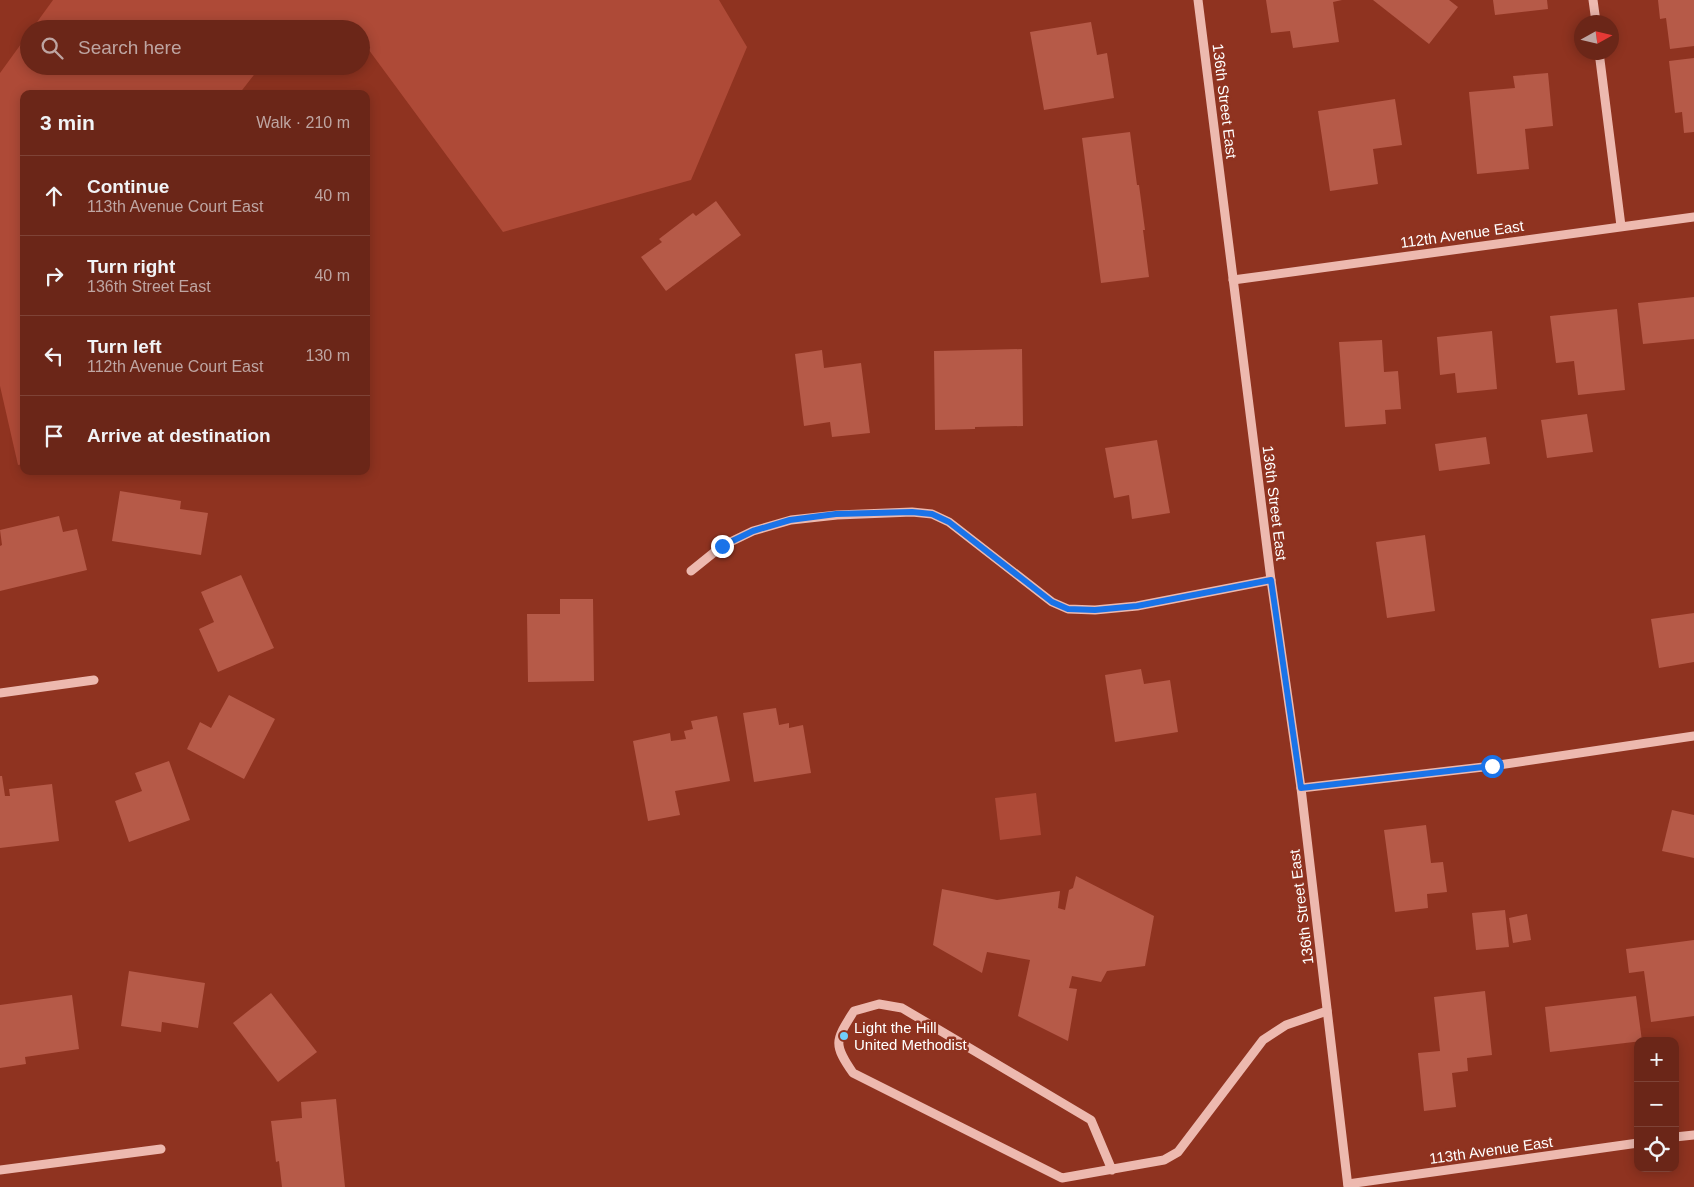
<!DOCTYPE html>
<html lang="en">
<head>
<meta charset="utf-8">
<style>
  body { margin:0; font-family:Arial,sans-serif; background:#733225; color:#f1f3f6 }
  .controls { position:absolute; right:15px; bottom:15px; display:grid; overflow:hidden; border-radius:10px; box-shadow:0 2px 12px #0003 }
  .controls button { width:45px; height:45px; display:grid; place-items:center; padding:0; border:0; border-bottom:1px solid #7e4337; background:#6b2618; color:#f1f3f6; font:25px sans-serif }
  .compass { position:absolute; left:1574px; top:15px; width:45px; height:45px; border-radius:50%; background:#6b2618; box-shadow:0 2px 12px #0003; rotate:82deg }
  .stop { position:absolute; width:15px; height:15px; margin:-11px; border:4px solid #1a73e8; border-radius:50%; background:#fff }
  .stop.end { background:#1a73e8; border-color:#fff; box-shadow:0 1px 5px #0008 }
  .list { margin:0; padding:0; list-style:none }
  h2 { display:flex; justify-content:space-between; align-items:center; height:65px; margin:0; padding:0 20px; font-size:21px }
  h2 small { font-size:16px; font-weight:400; color:#bea5a2 }
  .list li { display:grid; grid-template-columns:32px 1fr auto; gap:15px; align-items:center; box-sizing:border-box; height:80px; padding:0 20px; border-top:1px solid #7e4337 }
  .list b { display:block; font-size:19px; white-space:nowrap }
  .list p { margin:0; font-size:16px; white-space:nowrap; color:#bea5a2 }
  .list em { font-size:16px; font-style:normal; color:#bea5a2 }
  .icon { flex:none; width:28px; height:28px; fill:none; stroke:currentColor; stroke-width:2; stroke-linecap:round; stroke-linejoin:round }
  .map { position:relative; flex:none; width:1694px; height:1187px; overflow:hidden }
  .search { position:absolute; background:#6b2618; box-shadow:0 2px 12px #0003; left:20px; top:20px; width:350px; height:55px; display:flex; align-items:center; gap:12px; box-sizing:border-box; padding:0 18px; border-radius:28px; color:#bea5a2; font-size:19px }
  .panel { position:absolute; background:#6b2618; box-shadow:0 2px 12px #0003; left:20px; top:90px; width:350px; height:385px; border-radius:10px }
  .map>svg:first-child { display:block }
  .green { fill:#ae4a37 }
  .building { fill:#b65a48 }
  .lines { fill:none; stroke-linecap:round; stroke-linejoin:round }
  .minor { stroke:#edb9af; stroke-width:9 }
  .route { stroke:#1a73e8; stroke-width:6 }
  .poi-dot { fill:#70cdfa; stroke:#8f3320; stroke-width:2 }
  .labels { text-anchor:middle; dominant-baseline:central; stroke-width:5; stroke-linejoin:round; paint-order:stroke }
  .street-label { font-size:15px; fill:#fff; stroke:#8f3320 }
  .poi-label { font-size:15px; fill:#fff; stroke:#8f3320; text-anchor:start }
</style>
</head>
<body>
<div class="map">
<svg width="1694" height="1187" viewBox="0 0 1694 1187">
  <rect width="100%" height="100%" fill="#8f3320"/>
  <!-- green -->
  <g class="green">
    <path d="M53,0H719L747,47L691,180L503,232L363,42H361V29H32Z"/>
    <path d="M29,33V66H261L239,94H24V464L18,465L0,386V73Z"/>
    <path d="M1036,793L1041,835L1000,840L995,798Z"/>
  </g>
  <!-- building -->
  <g class="building">
    <path d="M1266,0H1342L1333,2L1339,42L1293,48L1290,31L1271,33Z"/>
    <path d="M1373,0H1449L1458,7L1429,44Z"/>
    <path d="M1493,0H1547L1548,9L1495,15Z"/>
    <path d="M1658,0H1694V46L1670,49L1666,18L1660,19Z"/>
    <path d="M1091,22L1097,55L1107,53L1114,98L1044,110L1030,32Z"/>
    <path d="M1694,58V132L1684,133L1682,112L1675,113L1669,61Z"/>
    <path d="M1548,73L1553,126L1525,129L1529,169L1477,174L1469,92L1515,88L1513,76Z"/>
    <path d="M1395,99L1402,145L1373,149L1378,184L1330,191L1318,111Z"/>
    <path d="M1130,132L1137,185H1139L1145,230H1143L1149,277L1101,283L1082,138Z"/>
    <path d="M716,201L741,235L666,291L641,257L662,242L659,239L693,213L696,216Z"/>
    <path d="M1694,297V339L1643,344L1638,303Z"/>
    <path d="M1617,309L1625,390L1578,395L1574,361L1556,363L1550,316Z"/>
    <path d="M1492,331L1497,389L1457,393L1455,373L1440,375L1437,337Z"/>
    <path d="M1382,340L1384,372L1398,371L1401,409L1385,410L1386,424L1345,427L1339,342Z"/>
    <path d="M1022,349L1023,426L975,427V429L935,430L934,351Z"/>
    <path d="M822,350L824,368L861,363L870,433L832,437L830,422L804,426L795,354Z"/>
    <path d="M1587,414L1593,452L1547,458L1541,420Z"/>
    <path d="M1486,437L1490,464L1439,471L1435,444Z"/>
    <path d="M1157,440L1170,513L1132,519L1129,495L1114,498L1105,448Z"/>
    <path d="M120,491L181,501L180,509L208,513L201,555L112,541Z"/>
    <path d="M59,516L63,532L77,529L87,570L0,591V546L2,545L0,530Z"/>
    <path d="M1425,535L1435,611L1387,618L1376,542Z"/>
    <path d="M241,575L274,648L218,672L199,629L214,622L201,592Z"/>
    <path d="M560,599H593L594,681L528,682L527,614H560Z"/>
    <path d="M1694,613V662L1659,668L1651,619Z"/>
    <path d="M1141,669L1144,684L1170,680L1178,732L1115,742L1105,675Z"/>
    <path d="M229,695L275,719L244,779L187,749L200,722L211,728Z"/>
    <path d="M776,708L779,725L789,723V728L803,725L811,773L754,782L743,713Z"/>
    <path d="M717,716L730,781L675,791L680,815L648,821L633,741L670,733L671,741L686,739L684,731L693,729L691,721Z"/>
    <path d="M169,761L190,820L129,842L115,801L142,791L135,773Z"/>
    <path d="M0,776H2L5,796H10L9,789L52,784L59,841L0,848Z"/>
    <path d="M1672,810L1694,815V858L1662,851Z"/>
    <path d="M1426,825L1431,863L1443,862L1447,892L1427,894L1428,908L1395,912L1384,830Z"/>
    <path d="M1076,876L1154,916L1145,966L1107,971L1101,982L1072,976L1069,988L1077,989L1068,1041L1018,1016L1030,960L987,952L982,973L933,945L942,889L997,900L1060,891L1058,908L1065,910L1069,890L1073,888Z"/>
    <path d="M1505,910L1509,947L1476,950L1472,913Z"/>
    <path d="M1527,914L1531,940L1513,943L1509,918Z"/>
    <path d="M1694,940V1016L1651,1022L1644,971L1629,973L1626,949Z"/>
    <path d="M129,971L205,983L198,1028L162,1022L161,1032L121,1026Z"/>
    <path d="M1485,991L1492,1055L1467,1058L1468,1071L1452,1073L1456,1107L1424,1111L1418,1053L1440,1051L1434,997Z"/>
    <path d="M271,993L317,1052L278,1082L233,1023Z"/>
    <path d="M72,995L79,1049L25,1057L26,1064L0,1068V1005Z"/>
    <path d="M1636,996L1642,1041L1550,1052L1545,1007Z"/>
    <path d="M336,1099L345,1187H282L279,1161L276,1162L271,1121L302,1118L301,1102Z"/>
  </g>
  <g class="lines">
    <!-- minor -->
    <g class="minor">
      <path d="M1198,0L1271,580L1301,788L1348,1187"/>
      <path d="M1593,0L1596,22"/>
      <path d="M1599,52L1621,226"/>
      <path d="M1233,280L1694,217"/>
      <path d="M691,571L722,546L753,531L791,520L837,515L912,512L932,514L949,522L1052,602L1068,609L1095,610L1137,606L1271,580"/>
      <path d="M0,693L94,680"/>
      <path d="M1301,788L1492,766L1694,736"/>
      <path d="M1675,1137L1694,1135"/>
      <path d="M0,1170L161,1149"/>
      <path d="M1112,1170L1091,1120L902,1008L879,1004L854,1011C836,1040 832,1043 853,1073L1062,1178L1164,1160L1178,1152L1263,1040L1286,1025L1327,1011"/>
      <path d="M1348,1184L1638,1143"/>
    </g>
  </g>
  <g class="lines">
    <!-- route -->
    <path class="route" d="M722,546L753,531L790,520L836,514L912,512L932,514L949,522L1052,602L1068,609L1095,610L1137,606L1271,580L1301,788L1492,766"/>
  </g>
  <!-- markers -->
  <circle class="poi-dot" cx="844" cy="1036" r="5"/>
  <g class="labels">
    <!-- street labels -->
    <g class="street-label">
      <text transform="translate(1225 101) rotate(83)">136th Street East</text>
      <text transform="translate(1462 234) rotate(-8)">112th Avenue East</text>
      <text transform="translate(1275 503) rotate(83)">136th Street East</text>
      <text transform="translate(1301 907) rotate(-97)">136th Street East</text>
      <text transform="translate(1491 1150) rotate(-8)">113th Avenue East</text>
    </g>
    <!-- poi labels -->
    <g class="poi-label">
      <text x="854" y="1027">Light the Hill<tspan x="854" dy="17">United Methodist</tspan></text>
    </g>
  </g>
</svg>
<div class="controls">
<button>+</button>
<button>−</button>
<button><svg class="icon" aria-label="locate" viewBox="0 0 24 24"><circle cx="12" cy="12" r="6"/><path d="M12 2v4M12 18v4M2 12h4M18 12h4"/></svg></button>
</div>
<svg class="compass" viewBox="-18 -18 36 36"><path d="M0-13l5 13h-10z" fill="#e53935"/><path d="M0 13l5-13h-10z" fill="#bea5a2"/></svg>
<div class="stop" style="left:1492px;top:766px"></div>
<div class="stop end" style="left:722px;top:546px"></div>
<div class="search"><svg class="icon" aria-label="search" viewBox="0 0 24 24"><circle cx="10" cy="10" r="6"/><path d="M15 15l6 6"/></svg>Search here</div>
<section class="panel">
<h2>3 min<small>Walk · 210 m</small></h2>
<ul class="list">
<li><svg class="icon" aria-label="ahead" viewBox="0 0 24 24"><path d="M12 20V5M6 11l6-6 6 6"/></svg><div><b>Continue</b><p>113th Avenue Court East</p></div><em>40 m</em></li>
<li><svg class="icon" aria-label="right" viewBox="0 0 24 24"><path d="M7 20v-9h11M14 6l5 5-5 5"/></svg><div><b>Turn right</b><p>136th Street East</p></div><em>40 m</em></li>
<li><svg class="icon" aria-label="left" viewBox="0 0 24 24"><path d="M17 20v-9H6M10 6l-5 5 5 5"/></svg><div><b>Turn left</b><p>112th Avenue Court East</p></div><em>130 m</em></li>
<li><svg class="icon" aria-label="arrive" viewBox="0 0 24 24"><path d="M6 21V4h12l-3 4 3 4H6"/></svg><div><b>Arrive at destination</b></div></li>
</ul>
</section>
</div>
</body>
</html>
